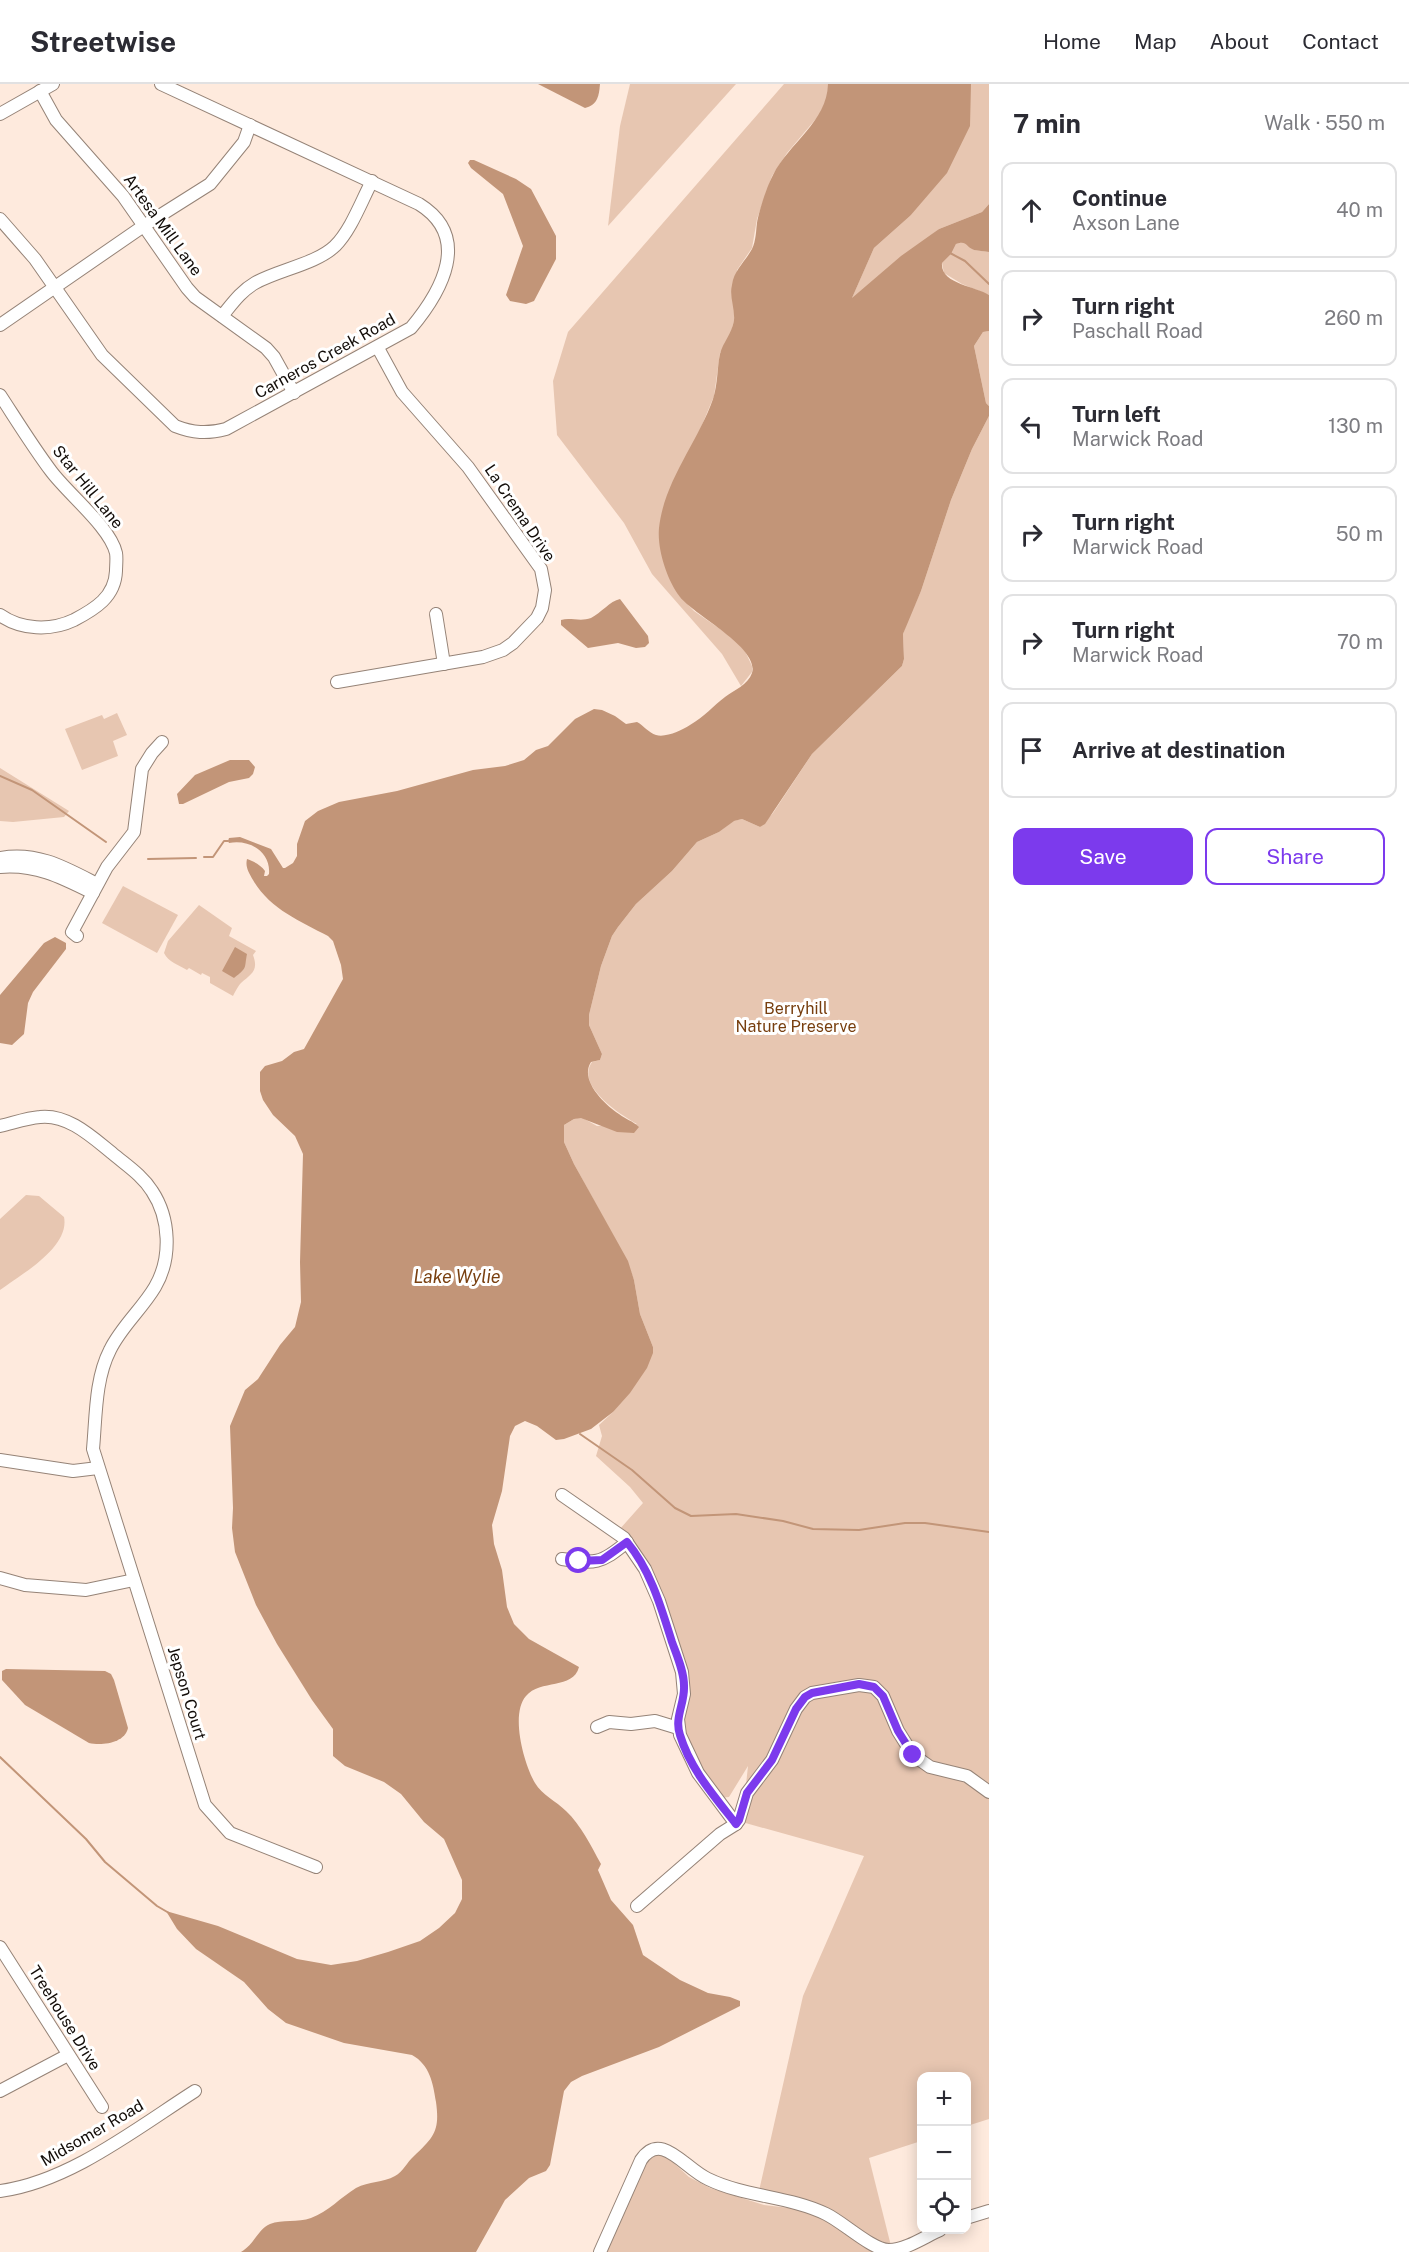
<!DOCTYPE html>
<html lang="en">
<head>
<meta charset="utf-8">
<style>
  body { margin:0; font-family:"Public Sans",sans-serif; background:#f7f7f7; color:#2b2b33 }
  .controls { position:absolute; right:18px; bottom:18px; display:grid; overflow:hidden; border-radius:12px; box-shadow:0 3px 15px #0003 }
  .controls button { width:54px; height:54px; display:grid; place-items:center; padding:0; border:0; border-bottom:2px solid #e1e1e2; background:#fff; color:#2b2b33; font:30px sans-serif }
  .stop { position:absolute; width:18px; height:18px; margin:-14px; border:4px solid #7c3aed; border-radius:50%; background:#fff }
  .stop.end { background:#7c3aed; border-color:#fff; box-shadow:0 2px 6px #0008 }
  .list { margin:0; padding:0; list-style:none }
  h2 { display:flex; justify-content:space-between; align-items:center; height:78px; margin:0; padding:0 24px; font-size:26px }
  h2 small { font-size:20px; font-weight:400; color:#7c7c81 }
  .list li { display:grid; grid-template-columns:39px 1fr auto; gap:18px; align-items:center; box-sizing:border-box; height:96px; margin:0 12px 12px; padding:0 12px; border:2px solid #e1e1e2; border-radius:12px }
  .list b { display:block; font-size:22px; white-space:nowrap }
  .list p { margin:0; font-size:20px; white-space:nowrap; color:#7c7c81 }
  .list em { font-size:20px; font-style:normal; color:#7c7c81 }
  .actions { display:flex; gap:12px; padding:18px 24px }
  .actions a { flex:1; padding:14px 0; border:2px solid #7c3aed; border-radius:12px; text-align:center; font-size:21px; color:#7c3aed }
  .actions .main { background:#7c3aed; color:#fff }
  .icon { flex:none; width:33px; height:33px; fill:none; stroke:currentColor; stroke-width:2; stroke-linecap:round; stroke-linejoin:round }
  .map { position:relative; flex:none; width:989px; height:2168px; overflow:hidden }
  header { display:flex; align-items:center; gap:36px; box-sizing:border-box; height:84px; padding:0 30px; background:#fff; border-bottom:2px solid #e1e1e2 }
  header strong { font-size:28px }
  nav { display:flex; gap:33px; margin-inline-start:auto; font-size:21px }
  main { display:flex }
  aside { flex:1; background:#fff }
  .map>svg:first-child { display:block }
  .green { fill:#e7c6b1 }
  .water { fill:#c29578 }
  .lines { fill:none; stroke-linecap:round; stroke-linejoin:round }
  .stream { stroke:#c29578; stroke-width:2 }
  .minor-casing { stroke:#958377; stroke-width:14 }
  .minor { stroke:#fff; stroke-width:12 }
  .route { stroke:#7c3aed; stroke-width:8 }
  .labels { text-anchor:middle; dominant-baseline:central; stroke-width:6; stroke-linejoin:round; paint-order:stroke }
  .street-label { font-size:16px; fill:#120c08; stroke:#fff }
  .park-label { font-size:16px; fill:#773e0e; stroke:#fff }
  .water-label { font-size:18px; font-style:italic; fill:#794011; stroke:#fff }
</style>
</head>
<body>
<header>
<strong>Streetwise</strong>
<nav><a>Home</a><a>Map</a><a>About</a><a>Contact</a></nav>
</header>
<main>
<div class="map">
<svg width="989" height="2168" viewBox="0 0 989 2168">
  <rect width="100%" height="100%" fill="#feeadd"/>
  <!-- green -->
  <g class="green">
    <path d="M630,0H736L608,142L620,42Z"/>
    <path d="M784,0H828V11L820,30L787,69L772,92L757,135L752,164L737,186L734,236L731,250L720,269L714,312L659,445L664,479L679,511L694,527L733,554L745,567L752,582V588L741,602L722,570L652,490L624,439L557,351L553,297L568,248Z"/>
    <path d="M971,0H989V120L982,128L939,145L851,216L874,164L910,132Z"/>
    <path d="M962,158L967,159L974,166L989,168V211L962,200L944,189L942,179L951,170L956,160Z"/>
    <path d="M989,247V322L986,319L974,262L983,248Z"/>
    <path d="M989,332V2035L967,2042L966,1992H922L921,2057L869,2074L891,2162L759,2107L803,1912L864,1772L742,1738L748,1682L729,1713L720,1714L685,1660L683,1624L671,1544L619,1446L643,1419L630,1403L596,1372L602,1352L599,1341L613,1328L653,1263L640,1230L634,1196L627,1177L574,1080L564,1058V1041L574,1035L581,1033L597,1042L637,1040C621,1031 575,1002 592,978L600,976L602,970L589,941V931L601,882L612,852L618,843L636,820L672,787L697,758L719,748L733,737L742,735L760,743L773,729L812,670L902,582L904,575L903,550L907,538L921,507L951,416L972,365Z"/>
    <path d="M117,629L127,651L113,657L118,672L82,686L65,645L102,631L104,635Z"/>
    <path d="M0,684L69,727L64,733L13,738L0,737Z"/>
    <path d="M123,802L178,831L157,869L102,839Z"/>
    <path d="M199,821L232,844L229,852L256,867L253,871C259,887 251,890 241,899C238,902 235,908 233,912L210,899V893L202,889L201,891L189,884L187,886C179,881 168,878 164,869L168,857Z"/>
    <path d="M26,1111L39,1112L64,1133C70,1163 22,1190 0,1206V1135Z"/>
    <path d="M664,2070L689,2093L710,2104L764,2121L798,2125L835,2139L875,2168H604L647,2075L652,2071Z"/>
  </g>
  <!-- water -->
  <g class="water">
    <path d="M538,0H600C599,11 598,21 585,24Z"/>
    <path d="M828,0H971L970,42L947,89L910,132L874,164L852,214L901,172L939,145L982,128L989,120V168C984,167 978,167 974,166C965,162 967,156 956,160L951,170L942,179C940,200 976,202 989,211V247L983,248L974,262L986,319L989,322V332L972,365L951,416L921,507L903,550L904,575L902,582L812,670L765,740L760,743L742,735L734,737L719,748L697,758L672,787L636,820L618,843L612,852L601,882L589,931V941L602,970L600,976L591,978C579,996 605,1021 619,1030C625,1035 633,1037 639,1043L634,1049L617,1048L581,1034L574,1035L564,1041V1058L574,1080L628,1177L634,1196L640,1230L653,1263V1269L647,1284L630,1309L613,1328L591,1345L564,1355L556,1356L537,1342L525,1337L515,1342L510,1352L502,1407L492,1441L494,1460L502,1486L507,1523L514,1540L529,1555L579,1583C573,1606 540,1595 526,1612C510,1630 524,1680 535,1699C542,1711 556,1717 566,1727C581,1741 591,1762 601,1780L598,1786L611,1816L633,1841L643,1871L680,1896L708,1909L730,1913L740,1917V1922L659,1963L582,1992L571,1998L564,2007L550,2081L546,2087L529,2094L505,2116L476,2168H241C254,2161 258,2145 270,2140C282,2135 298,2139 311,2134C328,2128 341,2113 356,2104C369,2097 383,2099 395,2092C403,2088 407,2078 414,2072C434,2053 440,2047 436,2018C433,1999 430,1981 412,1971L344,1959L286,1939L268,1925L244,1898L196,1865L177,1845L166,1827L218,1842L297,1875L331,1881L357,1877L388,1868L420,1857L439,1844L455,1829L462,1815V1796L444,1755L424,1738L401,1710L384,1698L345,1682L333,1672V1645L312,1616L277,1560L256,1521L235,1468L232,1444L233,1424L230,1342L245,1306L258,1295L280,1261L295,1243L301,1218L300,1178L303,1070L295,1052L273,1031L263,1016L260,1007V988L265,982L282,977L294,968L304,965L343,895L341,881L333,857L328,852C300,837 270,825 253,796C249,789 245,783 247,775C253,777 261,781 265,787L264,792H267L269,790C271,768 250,755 229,759L228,757L229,754L240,753L271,765L283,784H285L293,779L297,772V760L305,737L318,727L339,718L397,707L473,686L505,682L524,676L536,666L548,662L575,635L594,625L602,626L615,632L626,640L637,638C643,641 649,649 656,651C666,654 682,646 690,641C704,633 713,622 725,613C734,606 748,601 752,589C760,564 694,531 680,513C667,496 657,465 659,444C664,397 698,358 713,315C718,300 717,284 720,270C723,258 732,250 734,236C735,224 729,212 732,201C734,186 745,178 752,165C756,157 756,147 757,139C759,127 767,102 773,91C789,59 827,38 828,0Z"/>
    <path d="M470,76H474L516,95L531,105L556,152V175L534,217L526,220L510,217L506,211L523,162L503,110L471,84L468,79Z"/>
    <path d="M620,515L648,552L649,559L645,563L636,564L618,559L588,564L561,541V536C570,533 580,538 591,534C601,529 610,517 620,515Z"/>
    <path d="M230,676H249L255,683L253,690L249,694L229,698L183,720H179L177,710L195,691Z"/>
    <path d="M55,853L66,859V865L33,908L28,919L24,950L12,961L0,959V911L44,859Z"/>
    <path d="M235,863L247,870C244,885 248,883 234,894L222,887Z"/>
    <path d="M6,1585L105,1587L111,1590L114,1596L128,1644C125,1659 102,1662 89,1659L25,1621L2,1596V1587Z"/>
  </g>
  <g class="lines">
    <!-- stream -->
    <g class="stream">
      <path d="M950,169L965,177L989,200"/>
      <path d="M0,692L32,706L106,758"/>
      <path d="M204,773H213L224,757H228"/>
      <path d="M148,775L196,774"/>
      <path d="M580,1350L632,1386L675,1424L691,1432L736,1430L783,1437L813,1445L859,1446L905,1439H925L989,1448"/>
      <path d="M0,1673L86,1755L105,1778L157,1822L169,1829"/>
    </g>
    <defs>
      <g id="minor">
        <path d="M40,7L56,36L123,112L187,204L195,213L266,264L274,273L294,309"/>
        <path d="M0,30L53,0"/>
        <path d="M0,135L35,175L102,271L175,342C193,349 207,350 226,345L411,244C442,207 472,153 419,120L161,0"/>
        <path d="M222,232C232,220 241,207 255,199C278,186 316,180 335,162C351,146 361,118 372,97"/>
        <path d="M0,241L145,141L210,100L244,58L250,41"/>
        <path d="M0,311C17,337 33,363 51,387C68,410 110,443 116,469C117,474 116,482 116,487C115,513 95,525 74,536C51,547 21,546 0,531"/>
        <path d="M436,530L444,580"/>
        <path d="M337,598L483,573L503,566L513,559L537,534L542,524L545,506L541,485L468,383L402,308L378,264"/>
        <path d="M0,774C37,767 66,784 97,800"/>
        <path d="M0,783C36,780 61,793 93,809"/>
        <path d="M77,852L72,848L107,783L134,748L142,685L152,669L162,658"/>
        <path d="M0,1042C13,1039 27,1034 40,1033C68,1030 92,1053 112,1069C126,1081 142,1091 152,1107C170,1134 172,1174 155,1203C142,1225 121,1243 110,1266C95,1295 96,1333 93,1365L205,1721L230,1749L316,1783"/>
        <path d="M0,1376L73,1387L98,1384"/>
        <path d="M562,1411L624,1454L645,1485L659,1517L682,1588L684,1610L678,1635L680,1651L698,1689L736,1740"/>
        <path d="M562,1475C595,1480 601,1480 627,1458"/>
        <path d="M0,1494L25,1501L86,1506L134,1496"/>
        <path d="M597,1643L609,1638L631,1640L655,1637L678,1644"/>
        <path d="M637,1822L720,1750L736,1740L739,1736L747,1709L772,1676L796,1625L805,1613L812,1609L859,1601L874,1603L883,1612L898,1647L913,1671L930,1683L967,1692L989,1708"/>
        <path d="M0,1863L102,2023"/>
        <path d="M0,2007L68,1971"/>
        <path d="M0,2107C69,2098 137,2044 195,2007"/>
        <path d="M966,2134L989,2127"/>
        <path d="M600,2168L641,2076C661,2046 684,2084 708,2095C745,2113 789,2112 826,2130C843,2138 872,2166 889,2166C906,2166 926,2152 940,2146"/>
      </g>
    </defs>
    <!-- minor casing -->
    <use href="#minor" class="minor-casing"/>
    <!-- minor -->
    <use href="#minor" class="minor"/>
  </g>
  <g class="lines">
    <!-- route -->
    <path class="route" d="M579,1477L602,1476L627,1458C651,1487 661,1523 672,1558C677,1572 684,1587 684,1602C685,1619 674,1634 680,1651C690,1685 715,1713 736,1740L739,1736L747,1709L772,1676L796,1625L805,1613L812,1609L859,1600L874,1603L883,1612L898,1647L913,1671"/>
  </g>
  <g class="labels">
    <!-- street labels -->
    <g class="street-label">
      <text transform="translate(163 141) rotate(54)">Artesa Mill Lane</text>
      <text transform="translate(325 272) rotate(-29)">Carneros Creek Road</text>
      <text transform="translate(88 403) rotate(51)">Star Hill Lane</text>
      <text transform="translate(520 429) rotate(56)">La Crema Drive</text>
      <text transform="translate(187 1609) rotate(73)">Jepson Court</text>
      <text transform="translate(65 1934) rotate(58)">Treehouse Drive</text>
      <text transform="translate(92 2049) rotate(-30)">Midsomer Road</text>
    </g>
    <!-- park labels -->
    <g class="park-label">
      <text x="796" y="924">Berryhill<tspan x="796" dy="18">Nature Preserve</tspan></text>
    </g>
    <!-- water labels -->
    <g class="water-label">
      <text x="457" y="1192">Lake Wylie</text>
    </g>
  </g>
</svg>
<div class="controls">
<button>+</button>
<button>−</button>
<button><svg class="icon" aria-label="locate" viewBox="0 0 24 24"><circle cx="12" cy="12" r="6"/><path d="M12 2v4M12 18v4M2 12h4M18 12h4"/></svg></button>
</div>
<div class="stop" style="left:579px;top:1477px"></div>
<div class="stop end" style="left:913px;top:1671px"></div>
</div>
<aside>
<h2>7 min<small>Walk · 550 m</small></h2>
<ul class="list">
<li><svg class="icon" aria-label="ahead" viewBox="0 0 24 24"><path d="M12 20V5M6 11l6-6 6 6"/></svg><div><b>Continue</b><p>Axson Lane</p></div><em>40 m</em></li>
<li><svg class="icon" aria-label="right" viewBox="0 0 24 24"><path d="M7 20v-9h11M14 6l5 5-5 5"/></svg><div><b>Turn right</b><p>Paschall Road</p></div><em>260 m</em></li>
<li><svg class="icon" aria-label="left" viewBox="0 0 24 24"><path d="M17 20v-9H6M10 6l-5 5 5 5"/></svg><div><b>Turn left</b><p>Marwick Road</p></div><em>130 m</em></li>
<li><svg class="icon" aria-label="right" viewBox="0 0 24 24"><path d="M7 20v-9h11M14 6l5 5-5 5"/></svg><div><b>Turn right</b><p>Marwick Road</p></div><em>50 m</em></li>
<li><svg class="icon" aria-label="right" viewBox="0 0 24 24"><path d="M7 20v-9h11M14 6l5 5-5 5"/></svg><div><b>Turn right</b><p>Marwick Road</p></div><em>70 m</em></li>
<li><svg class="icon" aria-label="arrive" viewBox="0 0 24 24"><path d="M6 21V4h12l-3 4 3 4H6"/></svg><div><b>Arrive at destination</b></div></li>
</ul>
<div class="actions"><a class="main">Save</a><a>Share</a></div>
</aside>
</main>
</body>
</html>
